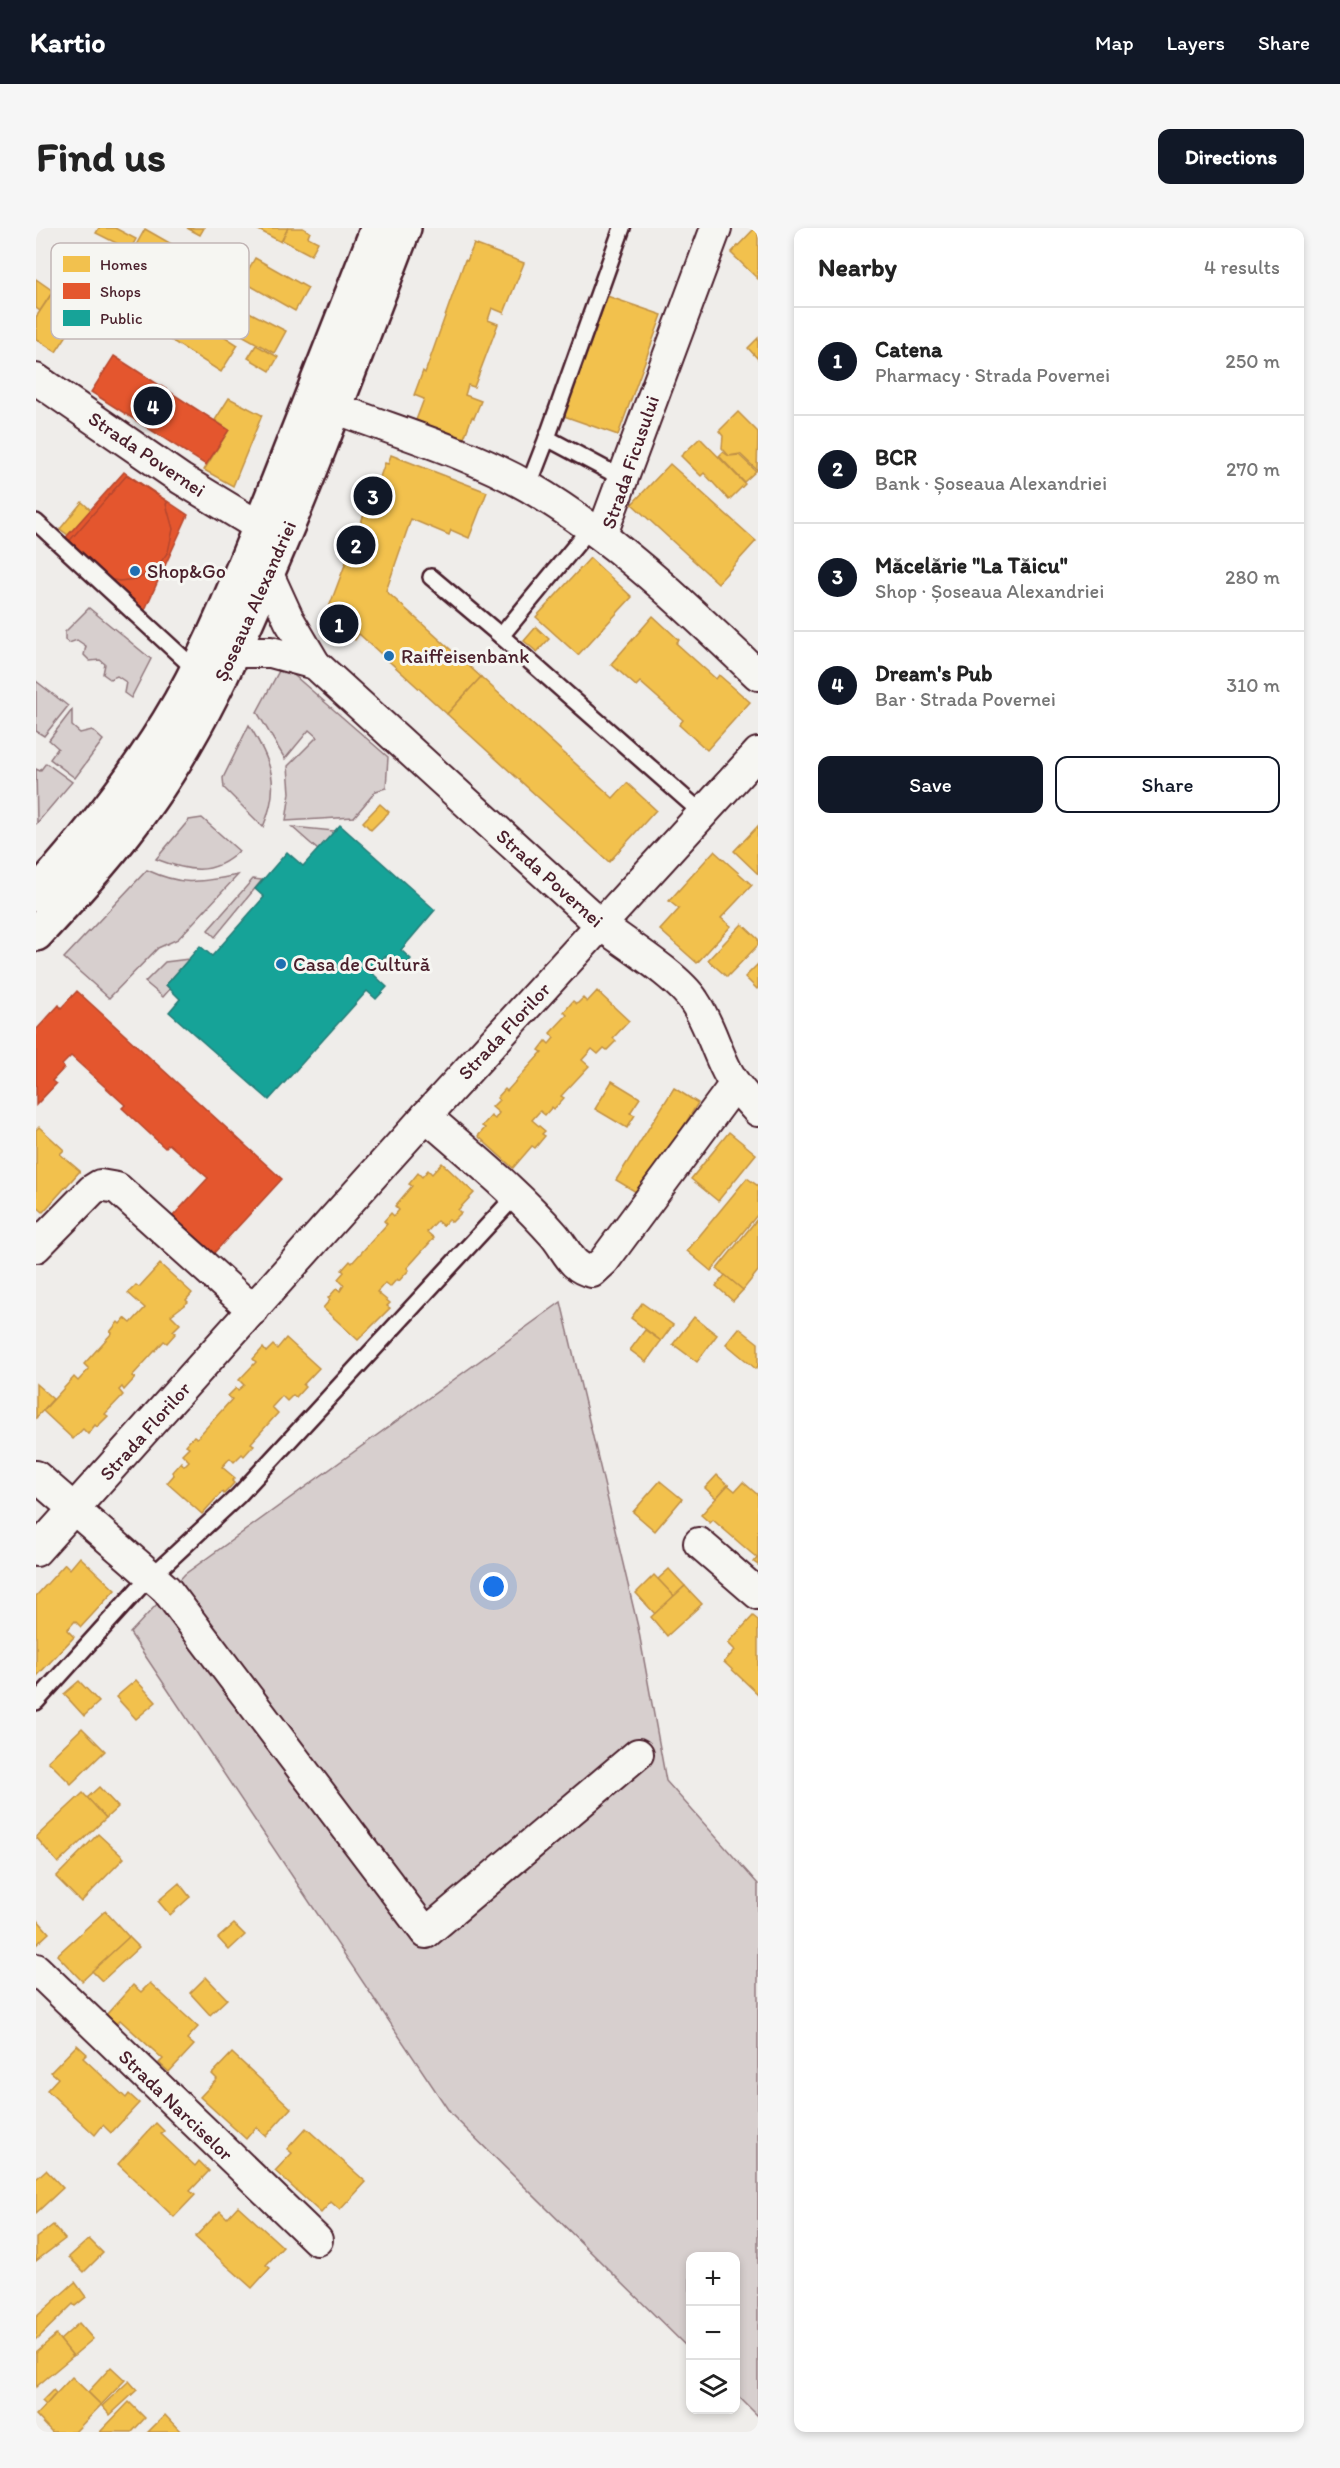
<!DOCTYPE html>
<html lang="en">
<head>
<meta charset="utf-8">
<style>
  body { margin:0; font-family:Itim,sans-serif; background:#f6f6f6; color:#222 }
  .controls { position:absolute; right:18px; bottom:18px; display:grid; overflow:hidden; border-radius:12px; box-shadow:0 3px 9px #0003 }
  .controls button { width:54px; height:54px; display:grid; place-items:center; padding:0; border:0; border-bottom:2px solid #e0e0e0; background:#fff; color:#222; font:30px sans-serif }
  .you { position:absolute; left:458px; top:1359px; width:21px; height:21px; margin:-15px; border:4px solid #fff; border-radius:50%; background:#1a73e8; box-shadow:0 0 0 9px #1a73e833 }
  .badge { display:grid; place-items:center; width:39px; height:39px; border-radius:50%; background:#111827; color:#fff; font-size:20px; font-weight:700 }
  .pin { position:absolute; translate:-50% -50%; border:3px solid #fff; box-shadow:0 2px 6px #0006 }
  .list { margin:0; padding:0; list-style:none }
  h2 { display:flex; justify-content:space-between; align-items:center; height:78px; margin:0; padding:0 24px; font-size:26px }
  h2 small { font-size:20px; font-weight:400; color:#767676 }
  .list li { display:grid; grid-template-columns:39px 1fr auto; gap:18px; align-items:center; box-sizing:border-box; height:108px; padding:0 24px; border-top:2px solid #e0e0e0 }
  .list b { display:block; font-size:22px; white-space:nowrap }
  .list p { margin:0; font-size:20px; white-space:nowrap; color:#767676 }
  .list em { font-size:20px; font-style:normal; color:#767676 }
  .actions { display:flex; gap:12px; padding:18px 24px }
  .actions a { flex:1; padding:14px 0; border:2px solid #111827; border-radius:12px; text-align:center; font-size:21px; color:#111827 }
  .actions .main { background:#111827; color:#fff }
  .icon { flex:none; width:33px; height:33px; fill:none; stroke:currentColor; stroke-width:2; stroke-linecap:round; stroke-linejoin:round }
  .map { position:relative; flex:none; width:722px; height:2204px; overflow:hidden; border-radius:12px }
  header { display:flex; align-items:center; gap:36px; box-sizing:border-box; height:84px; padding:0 30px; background:#111827; color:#fff }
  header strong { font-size:28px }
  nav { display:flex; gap:33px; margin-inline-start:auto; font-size:21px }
  .intro { display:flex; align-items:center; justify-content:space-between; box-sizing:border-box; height:144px; padding:0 36px }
  h1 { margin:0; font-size:42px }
  .button { padding:15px 27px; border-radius:12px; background:#111827; color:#fff; font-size:21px; font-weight:700 }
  main { display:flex; gap:36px; padding:0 36px }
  aside { flex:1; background:#fff; border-radius:12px; box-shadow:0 3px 9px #0003 }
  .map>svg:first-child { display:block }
  .green { fill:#d7cfce; stroke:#90777c; stroke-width:1.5 }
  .homes { fill:#f2c14e; stroke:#c09044; stroke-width:1.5 }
  .shops { fill:#e4572e; stroke:#b6462d; stroke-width:1.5 }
  .public { fill:#17a398; stroke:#267b77; stroke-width:1.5 }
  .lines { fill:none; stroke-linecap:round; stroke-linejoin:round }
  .lane-casing { stroke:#4a1f2b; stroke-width:20 }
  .street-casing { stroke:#4a1f2b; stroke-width:34 }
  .highway-casing { stroke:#4a1f2b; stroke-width:38 }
  .lane { stroke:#f6f6f2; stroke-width:15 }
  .street { stroke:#f6f6f2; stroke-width:30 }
  .highway { stroke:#f6f6f2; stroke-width:33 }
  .poi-dot { fill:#1f6fb2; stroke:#f6f6f2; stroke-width:2 }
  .labels { text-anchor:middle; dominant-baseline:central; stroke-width:6; stroke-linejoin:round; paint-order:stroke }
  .street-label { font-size:20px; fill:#4a1f2b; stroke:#f6f6f2 }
  .poi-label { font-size:20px; fill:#4a1f2b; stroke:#f6f6f2; text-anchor:start }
  .key { fill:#f6f6f2; stroke:#c2b6b6; stroke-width:1.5 }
  .key-label { font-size:16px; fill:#4a1f2b }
</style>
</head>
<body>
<header>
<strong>Kartio</strong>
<nav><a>Map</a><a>Layers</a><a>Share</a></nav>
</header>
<div class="intro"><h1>Find us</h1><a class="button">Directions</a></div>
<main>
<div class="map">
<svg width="722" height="2204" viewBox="0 0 722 2204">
  <rect width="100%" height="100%" fill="#efedea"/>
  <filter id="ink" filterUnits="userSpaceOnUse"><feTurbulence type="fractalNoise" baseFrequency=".0167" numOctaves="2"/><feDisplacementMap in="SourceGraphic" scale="12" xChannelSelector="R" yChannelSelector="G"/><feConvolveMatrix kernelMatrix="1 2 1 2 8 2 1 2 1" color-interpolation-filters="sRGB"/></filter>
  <g filter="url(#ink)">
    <!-- green -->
    <g class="green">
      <path d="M53,380L115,431L95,470L88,465L90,454L81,448L74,451L67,446L69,436L64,432L54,433L48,427L50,418L41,412L33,415L29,412V404Z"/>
      <path d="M252,442L352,529L350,560L340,563L318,589L250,593L254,565L252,538L281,509L273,502L249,531L221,484L243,443Z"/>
      <path d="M0,453L32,478L8,508L0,503Z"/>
      <path d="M36,482V498L44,505L56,502L67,512L39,550L14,531L22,520L13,512Z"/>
      <path d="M213,497C236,534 245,558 227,599L188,560L187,550Z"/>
      <path d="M10,535L36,554L1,595L0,541L4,543Z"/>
      <path d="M166,590L203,623C177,649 151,643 120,631L153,592Z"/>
      <path d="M256,599L299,603L282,622Z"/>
      <path d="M111,642C148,659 164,654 202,647L142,711L122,720L73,770L28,730Z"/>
      <path d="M217,651L226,652L179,709L172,702Z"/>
      <path d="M153,731L130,757L134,761L127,769L109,754L129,734Z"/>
      <path d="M525,1074L602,1399L630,1553L722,1656V2188L700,2166V2028H654V2122L415,1886L94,1405L149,1346Z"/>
    </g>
    <!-- homes -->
    <g class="homes">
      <path d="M63,0H79L100,11L94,22L60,5Z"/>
      <path d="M151,0H168L164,7Z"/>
      <path d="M219,0H252L245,14Z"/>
      <path d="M252,0H267L274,4L272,9L282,14L275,27L246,12Z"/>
      <path d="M719,0H722V51L695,25Z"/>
      <path d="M109,1L146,22L128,54L91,33Z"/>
      <path d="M438,16L488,35L468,85L456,80L452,92L462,96L438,159L432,157L429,167L445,173L438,190L436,189L425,218L377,200L388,171L378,167L387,143L389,145L429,32L431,33Z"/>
      <path d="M219,30L272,60L259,83L206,53Z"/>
      <path d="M0,51L17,63L4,83L0,80Z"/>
      <path d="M19,61L48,81L20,124L0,111V89Z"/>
      <path d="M115,67L153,91L138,114L100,90Z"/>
      <path d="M571,68L626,87L582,207L528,188Z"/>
      <path d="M213,84L250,103L238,125L202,105Z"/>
      <path d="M155,87L202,117L185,144L138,114Z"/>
      <path d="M722,110V131L712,120Z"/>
      <path d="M220,117L242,129L234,143L212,130Z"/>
      <path d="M193,170L226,187L197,258L168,242L193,202L179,192Z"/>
      <path d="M702,184L722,204L721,242L704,226L693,228L686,220L687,208L683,203Z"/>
      <path d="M664,210L709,256L693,272L668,245L665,248L645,228Z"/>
      <path d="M687,224L693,228L703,227L720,243L708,254L683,228Z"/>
      <path d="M355,227L451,264L433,310L415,302L413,307L375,291L350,363L445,449L411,486L323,406L319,412L289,390L342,249H344L349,235L352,236Z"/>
      <path d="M634,236L720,313L682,355L596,276Z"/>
      <path d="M46,274L55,282L32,307L24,301Z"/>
      <path d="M554,330L596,369L542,427L500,389Z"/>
      <path d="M617,388L643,412L640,415L680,451L683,447L714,474L671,522L643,497L647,492L604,454L600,458L575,436Z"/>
      <path d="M500,399L513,411L501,424L488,413Z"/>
      <path d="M445,449L577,570L591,555L620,582L573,634L411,486Z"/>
      <path d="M344,576L353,584L335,602L327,594Z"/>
      <path d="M722,598L721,621L722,646L698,623Z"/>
      <path d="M678,623L716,657L685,690L695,698L661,735L624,702L643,681L633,673Z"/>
      <path d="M706,696L722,711V717L691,749L672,732Z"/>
      <path d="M722,736V760L721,761L709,749Z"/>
      <path d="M561,763L593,793L577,810L580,813L571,822L568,820L562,826L556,821L546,832L553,838L525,868L528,870L518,881L516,879L509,887L504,883L496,892L509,903L506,906L509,908L499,920L496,918L477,940L442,908L449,900L446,898L455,888L459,891L463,885L456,879L463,872L461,870L469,861L471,863L506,824L503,822L510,813L513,816L518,810L514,805L531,787L528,784L537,773L541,776L547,770L551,774Z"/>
      <path d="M576,853L604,870L594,885L599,887L591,900L559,881Z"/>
      <path d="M638,860L662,875L605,967L580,952Z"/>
      <path d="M3,899L28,922L24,926L44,943L7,984L0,978V902Z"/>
      <path d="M693,904L720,926L682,973L655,951Z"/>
      <path d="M406,935L438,965L422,982L425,985L416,994L413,992L407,998L401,993L391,1004L398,1010L371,1040L373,1042L363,1053L361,1051L354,1059L349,1055L341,1064L354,1075L351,1078L354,1080L322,1112L287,1080L294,1072L292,1070L301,1060L304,1063L308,1057L302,1051L308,1044L306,1042L314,1033L316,1035L351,996L348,993L355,985L358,988L363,982L359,978L376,958L373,956L382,945L386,949L392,942L396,946Z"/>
      <path d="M711,950L722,958V986L675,1043L651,1023Z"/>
      <path d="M722,990V1043L707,1062L681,1041Z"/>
      <path d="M124,1036L156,1065L150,1072L152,1074L135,1087L144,1096L137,1103L140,1105L131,1115L128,1113L96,1148L99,1150L88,1162L86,1159L83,1162L87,1167L69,1186L72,1188L61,1199L59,1197L52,1206L47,1201L37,1211L7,1183L38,1149L42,1153L53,1141L48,1136L76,1105L74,1104L82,1094L84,1096L89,1090L95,1095L109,1080L92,1065L100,1057L103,1059Z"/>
      <path d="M689,1047L707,1062L697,1073L680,1058Z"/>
      <path d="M606,1075L637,1097L625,1113L595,1090Z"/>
      <path d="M658,1089L681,1107L661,1134L637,1116Z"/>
      <path d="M703,1100L722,1115V1138L720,1141L690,1116Z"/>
      <path d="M609,1102L625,1113L610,1134L594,1122Z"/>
      <path d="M250,1110L283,1140L267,1157L269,1159L260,1169L257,1167L251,1173L246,1168L236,1179L242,1185L215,1215L218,1217L208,1228L206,1226L198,1234L194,1230L186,1239L199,1250L196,1253L198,1255L188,1266L186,1264L166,1286L131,1255L138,1247L136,1244L145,1234L148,1238L153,1233L146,1226L153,1219L150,1217L158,1208L161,1210L196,1171L192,1168L200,1160L202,1162L208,1157L203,1152L220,1134L217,1131L227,1120L230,1124L237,1117L241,1121Z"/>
      <path d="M0,1156L17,1171L0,1190Z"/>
      <path d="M681,1247L692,1257L680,1270L669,1260Z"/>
      <path d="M624,1253L646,1271L619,1303L597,1284Z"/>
      <path d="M707,1254L722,1267V1337L718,1334L721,1330L677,1292L674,1295L665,1287L692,1257L699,1263Z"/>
      <path d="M44,1329L79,1362L45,1399L39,1393L31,1402L38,1409L0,1449V1368L29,1336L34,1341Z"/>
      <path d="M633,1341L649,1358L638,1368L622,1351Z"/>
      <path d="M618,1347L638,1368L619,1386L600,1365Z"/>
      <path d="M649,1358L666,1376L631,1408L615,1389Z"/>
      <path d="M717,1388L722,1392V1466L688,1434L699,1422L692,1415Z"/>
      <path d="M100,1452L120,1474L100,1491L80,1469Z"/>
      <path d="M43,1453L63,1474L48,1488L28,1466Z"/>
      <path d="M46,1500L69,1523L35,1556L12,1533Z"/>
      <path d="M63,1559L82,1579L70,1590L51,1570Z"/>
      <path d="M47,1565L70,1590L22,1635L0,1609Z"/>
      <path d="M62,1606L88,1630L45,1674L20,1649Z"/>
      <path d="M143,1655L154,1669L134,1687L122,1673Z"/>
      <path d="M69,1683L93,1709L46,1753L21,1727Z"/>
      <path d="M0,1690L13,1705L0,1717Z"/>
      <path d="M198,1696L209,1707L193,1722L182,1710Z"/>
      <path d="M93,1709L103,1719L66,1753L56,1743Z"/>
      <path d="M170,1749L191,1771L174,1787L154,1765Z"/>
      <path d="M114,1755L162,1799L151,1811L158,1817L133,1844L123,1835L127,1831L84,1792L80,1796L70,1787L97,1757L105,1764Z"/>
      <path d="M41,1817L51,1826L47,1830L90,1870L93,1866L103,1875L75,1905L67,1897L59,1907L11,1862L22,1850L15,1844Z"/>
      <path d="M196,1825L255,1880L230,1908L220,1899L210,1911L164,1869L181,1851L176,1846Z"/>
      <path d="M120,1895L128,1903L125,1906L159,1938L163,1933L173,1943L154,1963L159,1967L138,1989L82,1936Z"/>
      <path d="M270,1900L330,1954L304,1982L295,1974L285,1985L239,1943L256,1925L251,1921Z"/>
      <path d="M10,1942L27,1960L0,1985V1951Z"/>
      <path d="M202,1978L247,2019L230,2037L234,2040L216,2060L159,2009L184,1983L191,1990Z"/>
      <path d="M17,1997L29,2011L0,2033V2010Z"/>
      <path d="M53,2011L67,2025L48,2044L33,2029Z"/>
      <path d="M39,2054L50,2069L39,2078L37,2076L0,2112V2089Z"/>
      <path d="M43,2095L57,2111L37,2128L24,2112Z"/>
      <path d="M20,2107L37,2128L0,2159V2124Z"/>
      <path d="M75,2139L89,2152L65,2177L52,2164Z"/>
      <path d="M36,2149L65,2177L39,2204H16L0,2187Z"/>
      <path d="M93,2153L101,2162L74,2187L66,2178Z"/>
      <path d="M17,2162L20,2165L10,2177L6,2173Z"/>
      <path d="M93,2174L109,2190L96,2204H64Z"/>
      <path d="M129,2187L145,2204H112Z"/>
    </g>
    <!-- shops -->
    <g class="shops">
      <path d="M78,128L193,202L170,237L55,164Z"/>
      <path d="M88,244L152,287L107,386L25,315Z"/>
      <path d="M91,247L132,274L130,276L137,301L132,324L119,342L101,351L83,353L68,350L29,318Z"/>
      <path d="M41,763L246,951L177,1026L136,989L172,950L133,916L129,920L86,880L89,877L35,828L26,837L28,840L16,853L20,856L0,877V802L23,777L25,780Z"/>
    </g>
    <!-- public -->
    <path class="public" d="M304,597L399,682L365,722L375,731L365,742L349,728L335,744L351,759L340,771L331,763L233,872L133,784L144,771L130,757L164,718L176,728L228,669L219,661L251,624L267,638Z"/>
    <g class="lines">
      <defs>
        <g id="lane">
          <path d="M511,210L586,0"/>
          <path d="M492,259L511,210L586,250"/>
          <path d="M0,294L160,442"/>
          <path d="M395,349L465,408L555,299"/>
          <path d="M465,408L667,586"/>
          <path d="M0,1474L102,1361L202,1268L480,967"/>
        </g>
        <g id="street">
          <path d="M0,151L145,251L224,299"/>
          <path d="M299,180C364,205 432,224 493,259C578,309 651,379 722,447"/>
          <path d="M566,306L680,0"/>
          <path d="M232,346L253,392L279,436L565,697C590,716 642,748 658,773C673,795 679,820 691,843C699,858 711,871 722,883"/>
          <path d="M197,424H235L279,436"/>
          <path d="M390,888C433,926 480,963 518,1007C531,1022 535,1040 556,1044L568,1033L699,856"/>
          <path d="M0,1019L56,962L64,957L81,960L217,1082"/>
          <path d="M0,1248L130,1361L390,1705L602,1526"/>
          <path d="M663,1315L722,1366"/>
          <path d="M0,1323L390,888L722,525"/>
          <path d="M0,1741L281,2012"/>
        </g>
        <g id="highway">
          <path d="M0,667C54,607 104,544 144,474C183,404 212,328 242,254C275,169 309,85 342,0"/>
          <path d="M0,706C40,663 81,619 114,571C163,501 198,424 231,346C281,232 323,116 368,0"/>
        </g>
      </defs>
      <!-- lane casing -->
      <use href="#lane" class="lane-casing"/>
      <!-- street casing -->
      <use href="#street" class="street-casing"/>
      <!-- highway casing -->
      <use href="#highway" class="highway-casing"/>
      <!-- lane -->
      <use href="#lane" class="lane"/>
      <!-- street -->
      <use href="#street" class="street"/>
      <!-- highway -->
      <use href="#highway" class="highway"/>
    </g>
  </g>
  <!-- markers -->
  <g class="poi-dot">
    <circle cx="99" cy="343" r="6"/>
    <circle cx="353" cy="428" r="6"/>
    <circle cx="245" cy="736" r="6"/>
  </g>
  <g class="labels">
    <!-- street labels -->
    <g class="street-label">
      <text transform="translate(111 226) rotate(34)">Strada Povernei</text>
      <text transform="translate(594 234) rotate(-71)">Strada Ficusului</text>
      <text transform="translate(219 373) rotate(-66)">Șoseaua Alexandriei</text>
      <text transform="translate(514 650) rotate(42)">Strada Povernei</text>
      <text transform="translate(468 803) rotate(-47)">Strada Florilor</text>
      <text transform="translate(109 1203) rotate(-48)">Strada Florilor</text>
      <text transform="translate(140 1877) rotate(44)">Strada Narciselor</text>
    </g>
    <!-- poi labels -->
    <g class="poi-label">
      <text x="111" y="343">Shop&amp;Go</text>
      <text x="365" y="428">Raiffeisenbank</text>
      <text x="257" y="736">Casa de Cultură</text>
    </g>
  </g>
  <!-- legend -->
  <rect x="15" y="15" width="198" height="96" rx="9" class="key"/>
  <rect x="27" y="28" width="27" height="16" fill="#f2c14e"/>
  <rect x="27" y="55" width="27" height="16" fill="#e4572e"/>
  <rect x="27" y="82" width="27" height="16" fill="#17a398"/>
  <g class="key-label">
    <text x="64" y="42">Homes</text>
    <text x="64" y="69">Shops</text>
    <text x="64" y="96">Public</text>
  </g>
</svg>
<div class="controls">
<button>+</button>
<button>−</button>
<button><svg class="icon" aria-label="layers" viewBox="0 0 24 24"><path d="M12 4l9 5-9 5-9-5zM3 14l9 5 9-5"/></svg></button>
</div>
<div class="you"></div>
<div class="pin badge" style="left:303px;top:396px">1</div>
<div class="pin badge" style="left:320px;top:317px">2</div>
<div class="pin badge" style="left:337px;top:268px">3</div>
<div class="pin badge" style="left:117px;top:178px">4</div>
</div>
<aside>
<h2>Nearby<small>4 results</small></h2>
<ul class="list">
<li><span class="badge">1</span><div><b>Catena</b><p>Pharmacy · Strada Povernei</p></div><em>250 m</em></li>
<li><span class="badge">2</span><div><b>BCR</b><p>Bank · Șoseaua Alexandriei</p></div><em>270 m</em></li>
<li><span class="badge">3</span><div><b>Măcelărie &quot;La Tăicu&quot;</b><p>Shop · Șoseaua Alexandriei</p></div><em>280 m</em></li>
<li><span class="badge">4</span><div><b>Dream's Pub</b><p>Bar · Strada Povernei</p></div><em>310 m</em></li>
</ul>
<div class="actions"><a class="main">Save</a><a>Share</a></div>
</aside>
</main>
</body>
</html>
